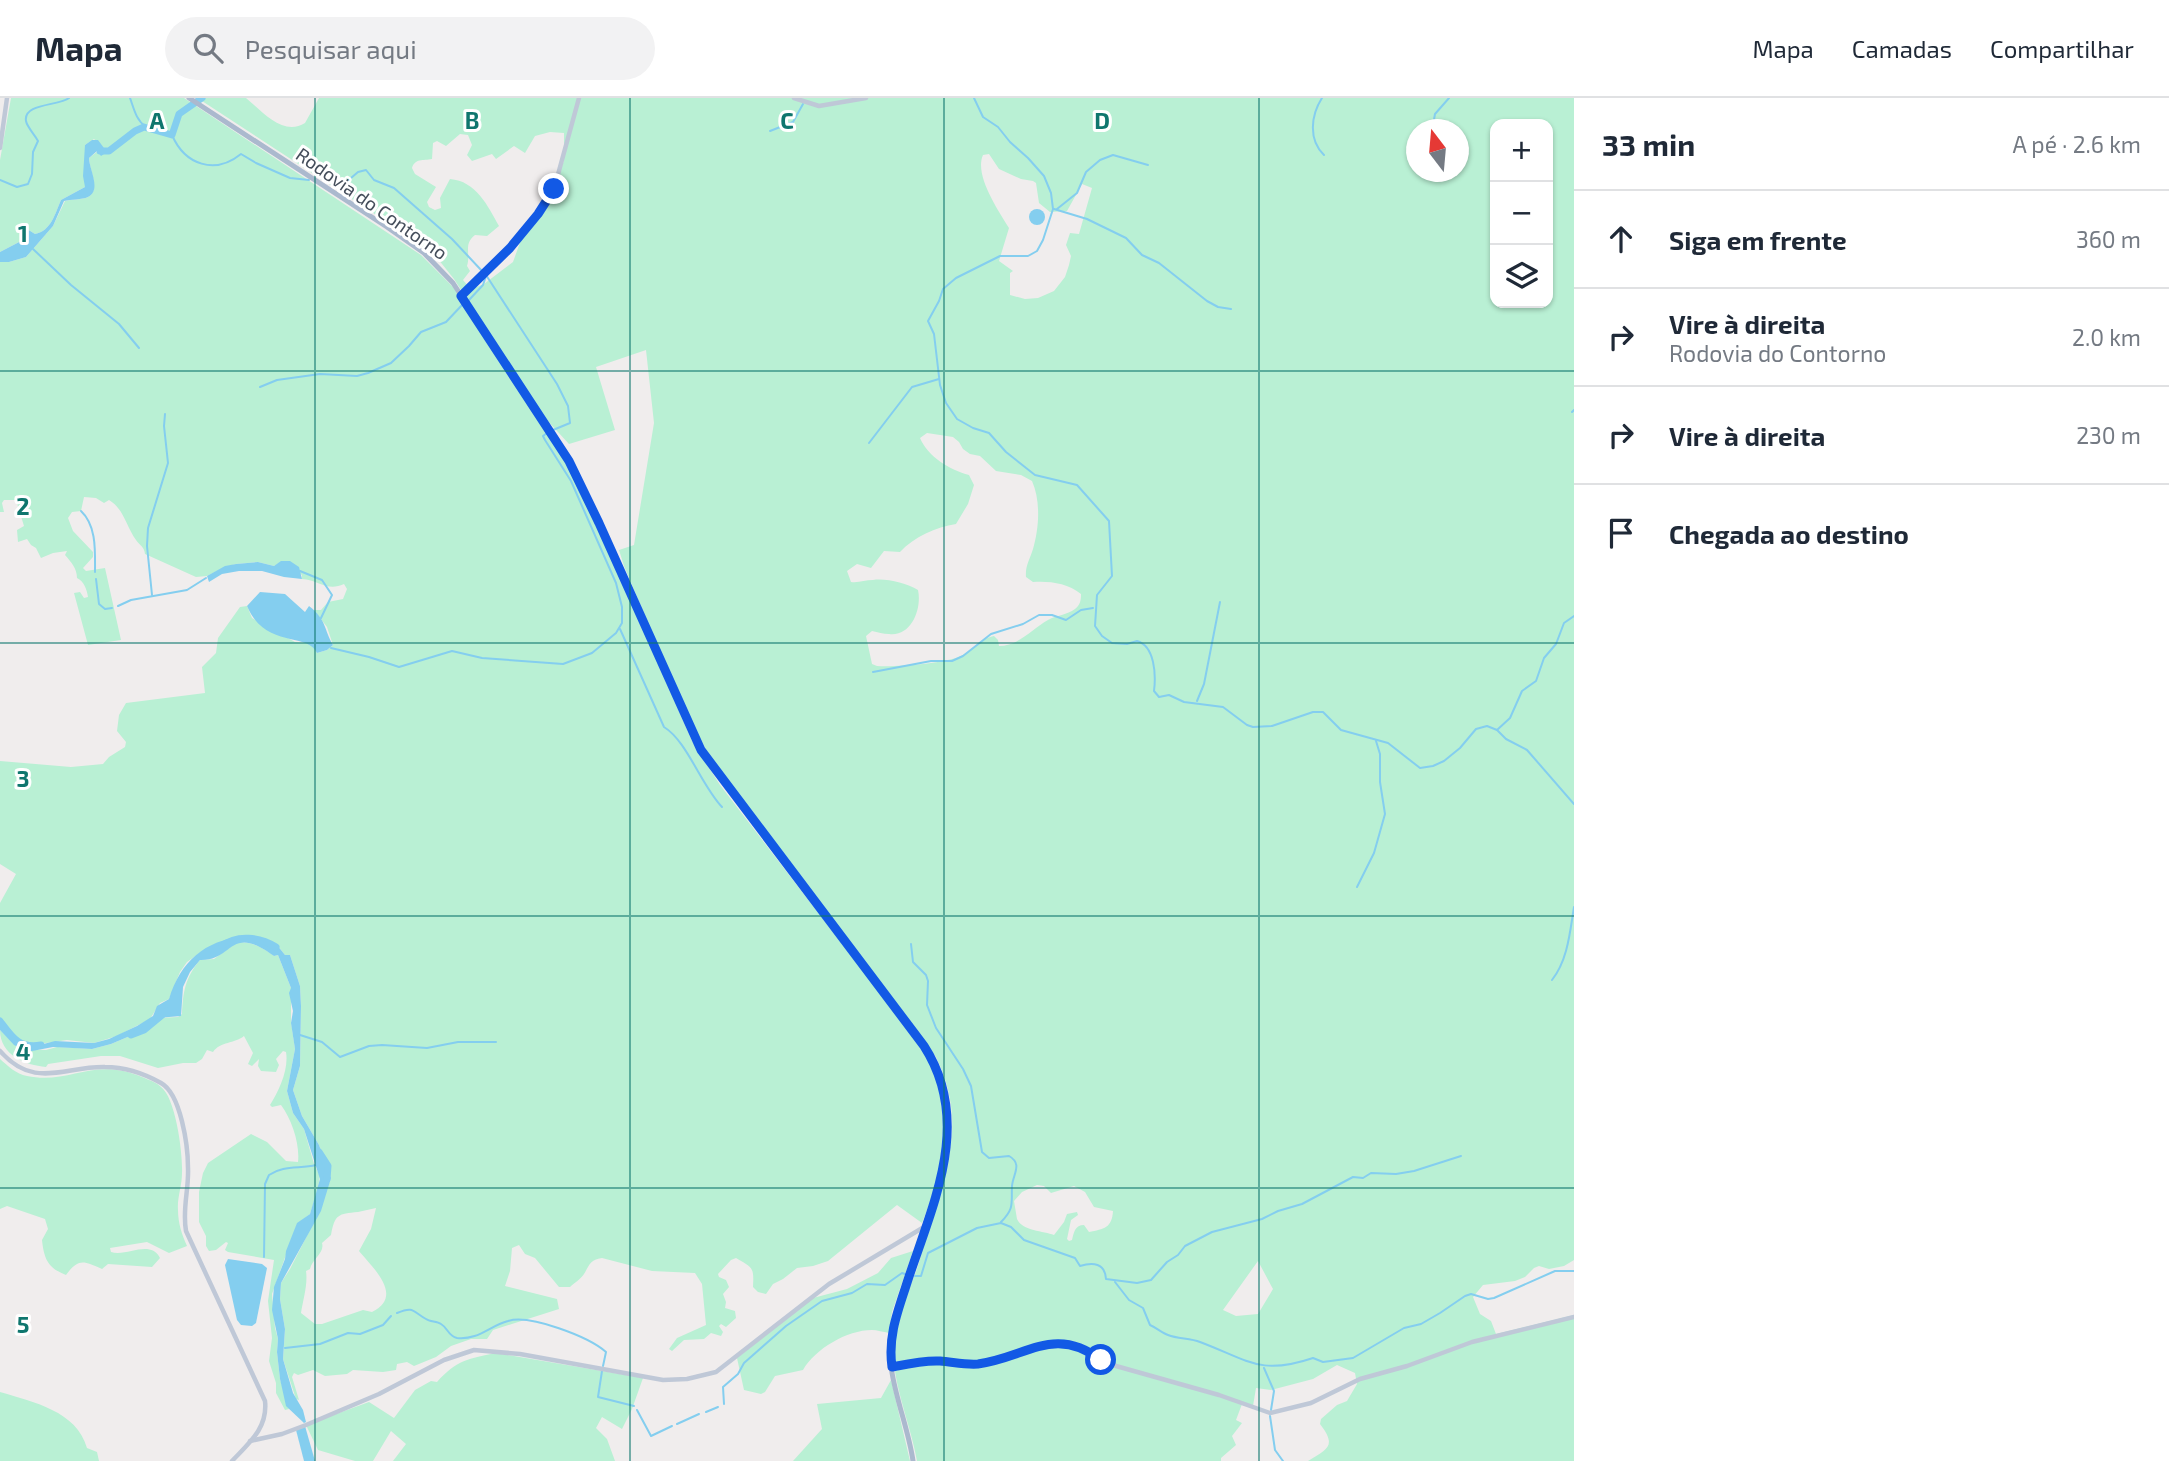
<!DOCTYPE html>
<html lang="pt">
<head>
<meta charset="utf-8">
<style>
  body { margin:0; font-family:"Exo 2",sans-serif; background:#f2f2f3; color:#1f2937 }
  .controls { position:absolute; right:21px; top:21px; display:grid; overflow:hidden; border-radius:14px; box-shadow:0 2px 5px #0004 }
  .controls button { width:63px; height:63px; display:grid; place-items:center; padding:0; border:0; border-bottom:2px solid #e0e1e3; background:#fff; color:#1f2937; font:35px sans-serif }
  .compass { position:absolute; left:1406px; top:21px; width:63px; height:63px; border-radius:50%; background:#fff; box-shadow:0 2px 5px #0004; rotate:344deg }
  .stop { position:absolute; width:21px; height:21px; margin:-16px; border:5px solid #1259e5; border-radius:50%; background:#fff }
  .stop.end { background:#1259e5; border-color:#fff; box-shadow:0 2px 7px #0008 }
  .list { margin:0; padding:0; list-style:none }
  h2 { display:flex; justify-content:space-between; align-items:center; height:91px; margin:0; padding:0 28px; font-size:30px }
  h2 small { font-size:23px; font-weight:400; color:#747a83 }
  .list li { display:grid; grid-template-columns:46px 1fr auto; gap:21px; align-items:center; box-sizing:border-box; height:98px; padding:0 28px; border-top:2px solid #e0e1e3 }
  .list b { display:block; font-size:26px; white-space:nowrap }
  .list p { margin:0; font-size:23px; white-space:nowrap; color:#747a83 }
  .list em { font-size:23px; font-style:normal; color:#747a83 }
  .icon { flex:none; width:38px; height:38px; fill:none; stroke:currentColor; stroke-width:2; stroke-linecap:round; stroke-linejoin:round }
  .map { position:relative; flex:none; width:1574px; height:1363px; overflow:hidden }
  header { display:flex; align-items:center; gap:42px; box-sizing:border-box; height:98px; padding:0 35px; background:#fff; border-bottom:2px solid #e0e1e3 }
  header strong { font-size:33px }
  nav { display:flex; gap:38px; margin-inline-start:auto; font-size:24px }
  .search { width:490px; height:63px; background:#f2f2f3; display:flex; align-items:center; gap:18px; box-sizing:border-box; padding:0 24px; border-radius:38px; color:#747a83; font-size:26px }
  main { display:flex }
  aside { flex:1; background:#fff }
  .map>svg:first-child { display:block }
  .green { fill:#b9f0d4; fill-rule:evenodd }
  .water { fill:#84ceef }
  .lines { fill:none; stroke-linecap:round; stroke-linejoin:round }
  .stream { stroke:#84ceef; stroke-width:2 }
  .river { stroke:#84ceef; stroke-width:7 }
  .secondary { stroke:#bfc8d7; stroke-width:4.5 }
  .primary { stroke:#abb9ce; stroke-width:5 }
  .route { stroke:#1259e5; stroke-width:9 }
  .grid { fill:none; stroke:#0f766e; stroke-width:2; stroke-opacity:0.55 }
  .labels { text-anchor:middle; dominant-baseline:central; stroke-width:6; stroke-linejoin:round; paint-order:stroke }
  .street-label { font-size:19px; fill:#454e5b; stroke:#fff }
  .grid-label { font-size:23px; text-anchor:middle; font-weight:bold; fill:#0f766e; stroke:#fff; stroke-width:6; stroke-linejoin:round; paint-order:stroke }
</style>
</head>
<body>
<header>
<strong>Mapa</strong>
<div class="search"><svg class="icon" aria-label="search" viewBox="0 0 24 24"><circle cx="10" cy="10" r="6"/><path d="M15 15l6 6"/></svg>Pesquisar aqui</div>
<nav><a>Mapa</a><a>Camadas</a><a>Compartilhar</a></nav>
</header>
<main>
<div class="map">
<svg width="1574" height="1363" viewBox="0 0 1574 1363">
  <rect width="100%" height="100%" fill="#f0eded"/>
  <!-- green -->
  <g class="green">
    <path d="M11,0H184L421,157L453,189L564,359L590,409L692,643L720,687L909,933C918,946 930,959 936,973C956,1024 941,1077 922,1125L897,1107L828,1163L813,1168L797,1170L783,1181L773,1186L766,1196L758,1194L753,1189C754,1169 753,1170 736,1160L731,1162L718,1176L719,1179L726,1182L729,1189L723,1196L726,1204L725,1210L735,1213L736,1220L726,1229L721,1226L719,1228L723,1234L721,1238L711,1235L704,1241L684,1242L672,1253L669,1251L677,1240L706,1227L702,1186L695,1175L652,1173L602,1160C590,1162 590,1166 584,1176C581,1181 574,1185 570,1189H559L535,1160L525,1156L519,1147L512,1150L510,1173L505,1188L557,1201L559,1211L493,1232L487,1241H471L451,1248L436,1259L414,1268L407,1264L397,1266L396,1272L383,1274L353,1272L347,1276L325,1278L313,1272L298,1277L294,1275L292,1279L299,1302L296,1301L283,1261L285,1231L280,1201L281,1185L290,1171L313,1126L331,1080L319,1047L302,1018L293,992L300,968L301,908L300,888L290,857H285L277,847L245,838L218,846L204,852L187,864L180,874L169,901L160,905L150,921L117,938L94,945L67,942L39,946L28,950L20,947L0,924V805L16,776L0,766V663L71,669L103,666L109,659L125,649L126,644L117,633L119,617L126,605L205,595L202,569L216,555L218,540L240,509L247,508L252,520L295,544L308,545L314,548L317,555L327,552L333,547L327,529L314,512H321L328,504L343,501L347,491L344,486C327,494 319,482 302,481V477L281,464L274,468L258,464L236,466L225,469L207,478L196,479L145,456C144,448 140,448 136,442C126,428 124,411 109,402L104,405L96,400L84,399L81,413L72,414L68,420L73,433L93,454V459L83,470L86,473L105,470L121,542L88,547L74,495L80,494L84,500L88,499C87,492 84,483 77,480C77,470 71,464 65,457L67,453L53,455L41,460L36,450L31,447L27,441L18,444L17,432L24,428L16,402H4L2,405L4,414H0V164H9L26,159L53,128L65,103C71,101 82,102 88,99C101,92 89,71 89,60L98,53L106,52L94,41L85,47V89L61,102C55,116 51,133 35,136L27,131L23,142L0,154V62ZM376,1110L371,1131L359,1153C372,1169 405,1198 372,1214L363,1212L322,1226H315L301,1215C303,1202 308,1186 306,1173L310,1171C312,1161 325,1155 322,1145L331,1137C335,1116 338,1116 358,1114C364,1113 370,1111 376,1110Z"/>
    <path d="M205,0H246C262,13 283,39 305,25L319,0H1574V1162L1564,1168L1549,1171L1539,1168L1534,1170L1525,1179L1515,1183L1483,1187L1473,1199L1480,1216L1491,1223L1496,1236L1574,1217V1363H1308C1328,1351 1337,1348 1320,1326L1321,1321L1337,1307L1347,1303L1357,1286L1355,1275L1337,1267L1313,1281L1271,1292L1256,1290L1253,1308L1242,1306L1236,1322L1242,1325L1232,1338L1236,1347L1221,1360V1363H917C911,1326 889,1278 894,1242C897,1219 906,1198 915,1176C921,1162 923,1145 928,1130C949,1068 966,1021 936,959L712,663L686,615L624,468L619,452L634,447L654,325L646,252L596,269L615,332L569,346L545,320L454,181L438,161L387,124L202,3ZM1495,26H1548V205H1495ZM1416,32H1458V74H1416ZM550,34L564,35V63L545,108L522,139L513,164L484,186L474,190L469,189L463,182L470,173L467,168C471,156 463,146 475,137L487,138L499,128C488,108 476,83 450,81L440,100L441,110L435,112L429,109L427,104L436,89L415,76L412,70C415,60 423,63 432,61L433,45L437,43L446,48L460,36L468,37L472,47L467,57L472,63L492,56L496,61L514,48L525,55L535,38ZM989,56L999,71L1021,81L1033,83L1036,85L1039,105L1050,114L1067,113L1082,86L1092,90L1079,136L1070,135L1066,147L1071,158L1069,167L1065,179L1054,193L1038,200L1025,201L1010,197V175L1013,173L999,163L1009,130C998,112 974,77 983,57ZM927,335L953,339L959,344L963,351L970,356L980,358L996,373L1021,377L1032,383C1041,403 1039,431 1033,451C1030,461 1025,468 1026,479L1033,484C1050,483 1067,485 1081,496C1081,503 1080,507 1075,511C1067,517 1057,517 1048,522C1033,530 1019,548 999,548L998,542L994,538C977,542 974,552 961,558C943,566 897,569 877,568L872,566L866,538L872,533C878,534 883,536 889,536C912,539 922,510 918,492C906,485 886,480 873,482C865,482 859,485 851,484L847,473L857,466L871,470L884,453L900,454C914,439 936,429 956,426L968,406L974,387L969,377C950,372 928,359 920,340ZM1037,1087L1044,1088L1051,1095L1074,1088L1085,1094L1094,1109L1113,1113C1112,1130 1104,1131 1089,1134L1084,1127C1075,1127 1074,1134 1072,1142L1069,1143L1067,1141L1071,1122L1078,1117L1077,1114L1067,1116L1064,1124L1054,1137C1044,1133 1022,1133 1017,1121C1016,1115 1015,1109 1014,1103L1022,1094ZM1258,1163L1273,1191L1258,1216L1236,1218L1223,1212Z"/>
    <path d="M237,844C253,844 262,849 274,858L278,857L291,890V924L295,951L287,993L293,1015L304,1031L314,1066L320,1078L318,1090L310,1116L297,1126L272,1196L275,1230L278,1241L277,1254L280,1281L289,1311L285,1312L276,1295V1285L269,1263L272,1240L268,1203L274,1162L228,1154L225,1152L228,1145L226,1144L216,1152L209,1153L206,1148V1138L199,1124V1094L203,1075L208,1065L251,1036L267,1044L286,1063L298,1064C300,1046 292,1022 281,1007L272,1009L270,1007C279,993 289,971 286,954L283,953L276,961L279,967L276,974L261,973L258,968L259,961L252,968L248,966L253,955L244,938C234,946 221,943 213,954L207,952L202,961L196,965H183L158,970L120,958H101L48,966L46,969C25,967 0,957 0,932L19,951L46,952L57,949L92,951L111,946L137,935L157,920L178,919L182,916C183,894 185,880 200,862L214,861Z"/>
    <path d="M0,961C8,968 16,976 27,978C69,987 94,958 142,979C149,982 156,984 161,989C176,1000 183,1057 182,1075C182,1088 177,1100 178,1112C178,1125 182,1137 187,1148L169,1155L147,1144L110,1150L111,1154C127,1159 150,1141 160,1160L152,1169L108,1166L102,1171C83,1163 79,1160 66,1177C48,1170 44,1161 42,1142L48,1131L45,1121L7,1108L0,1111Z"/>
    <path d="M913,1153L892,1214L889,1235C883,1234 877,1232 872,1232C847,1232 815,1251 803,1272L775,1278L765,1294L761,1296L744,1292L737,1260L813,1200L847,1191L878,1175L891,1160Z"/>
    <path d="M496,1255L643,1280L632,1311L622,1331L602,1319L596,1330L607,1341L615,1363H393L406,1346L391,1333L373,1363H355L318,1352L306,1327L369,1304L394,1320L415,1292L431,1283L437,1284C457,1262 467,1261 496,1255Z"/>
    <path d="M891,1282L910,1363H793L822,1331L817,1306L881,1300Z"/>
    <path d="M0,1294C33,1304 77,1313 87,1350L97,1354L99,1363H0Z"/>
  </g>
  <!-- water -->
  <g class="water">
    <path d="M92,42H98L107,54L101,58L97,53L89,60C89,71 102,92 88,99C82,102 71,101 64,103L53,128L26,159L9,164H0V154L23,142L27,131L35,136C51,133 55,116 61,102L85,89L83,78L85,47Z"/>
    <circle cx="1037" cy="119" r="8"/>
    <path d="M281,463H290L299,469L302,481L284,479L262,473H239L222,476L209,484L207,478L225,468L236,466L258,464L274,468Z"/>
    <path d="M260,494L285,496L305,514L309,508C327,522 324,532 333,547L327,552L317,555C308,534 265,551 247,508Z"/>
    <path d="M244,838L277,847L285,857H290L300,888L301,908L300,968L293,992L302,1018L319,1047L331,1080L321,1113L281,1185L280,1201L285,1231L283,1261L293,1295L303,1312L306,1324L304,1325L286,1308L280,1281L277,1254L278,1241L272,1212L274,1189L285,1161L286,1153L297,1125L310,1116L320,1081L304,1031L293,1015L287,993L295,951L291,925L293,913L289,895L291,890L278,857L274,858C229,825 234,863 200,862L190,874L183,889L181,918L157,920L137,935L111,946L92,951L53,949L27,954L14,947L0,932V924L20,947L28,950L55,943L94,945L109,941L137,928L153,918L157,908L169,901C181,863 204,843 244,838Z"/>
    <path d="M228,1161L262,1166L267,1170L256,1225L252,1228L241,1227L237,1222L225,1167Z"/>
    <path d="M305,1328L315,1363H304L296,1332Z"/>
  </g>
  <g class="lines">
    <!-- stream -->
    <g class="stream">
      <path d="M130,0C134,11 136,22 146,29"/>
      <path d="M974,0L983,19L998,29L1010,44L1028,60L1044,78L1051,95L1053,111L1043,142L1037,153L1028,158H1000L956,180L943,191L939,203L928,223L934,236L940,287L946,305L957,321L973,330L989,335L1006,354L1035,377L1077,387L1109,423L1112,478L1097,497L1095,528L1102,538L1112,545L1127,546L1137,543C1155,548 1156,577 1154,593L1159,599L1169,597L1184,604L1223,609L1247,627L1253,629L1272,628L1313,614H1323L1341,632L1388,645L1420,670L1433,668L1444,663L1460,650L1476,631L1487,628L1497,632L1506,641L1527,652L1574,706"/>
      <path d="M1322,0C1311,17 1308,42 1324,57"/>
      <path d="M1432,32L1435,16L1449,0"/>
      <path d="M770,33L793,24L803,6"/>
      <path d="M172,37C185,67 215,77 241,56L256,65L290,80L309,82"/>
      <path d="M322,81L332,80L344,86L358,74L366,72L374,82L394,90L452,141L482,173"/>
      <path d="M0,82L17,89L28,86L32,76L33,54L38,43C35,37 27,29 26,23C23,5 59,8 69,0"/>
      <path d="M1054,111L1087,121L1126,140L1142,157L1159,165L1207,203L1218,209L1231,211"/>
      <path d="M1057,111L1077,95L1086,74L1100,62L1113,57L1148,67"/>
      <path d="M33,151L71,187L119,226L139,250"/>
      <path d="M486,177L557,286L568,308L570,325L553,332"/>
      <path d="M469,202L483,187L486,178"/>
      <path d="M260,289L277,282L320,276L357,278L368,275L391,265L409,248L421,234L446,224L463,206"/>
      <path d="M1572,314L1574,312"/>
      <path d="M869,345L912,289L939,281"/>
      <path d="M81,413C97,428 95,454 95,474"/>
      <path d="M300,473L322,482L332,497L321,520"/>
      <path d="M96,481L99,506L105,511L112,510"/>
      <path d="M152,497L147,448L148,430L168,365L164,328L165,316"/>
      <path d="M118,508L131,502L187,492L206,480"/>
      <path d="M620,531L664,629C687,643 701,687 722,709"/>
      <path d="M331,550L369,559L399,569L452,553L482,560L563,566L592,555L616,535L622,525V509L616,485L571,383L545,342L543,338L547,335"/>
      <path d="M873,574L931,563H952L963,558L991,536L1023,526L1039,517H1052L1066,522L1081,512L1093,510"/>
      <path d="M1197,603L1204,586L1220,504"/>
      <path d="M1497,632L1510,620L1522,593L1536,583L1544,560L1556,546L1564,525L1574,518"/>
      <path d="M1357,789L1374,755L1385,716L1380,684V656L1376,643"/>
      <path d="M911,846L913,864L926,877L928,883L927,907L936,930L963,971L971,988L982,1054L989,1060L1009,1058C1023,1066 1013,1076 1012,1088C1011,1105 1015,1110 1001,1124"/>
      <path d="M1552,882C1568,862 1570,833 1574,809"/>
      <path d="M300,937L322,944L340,959L369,948L382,947L427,950L458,944H496"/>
      <path d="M264,1159L265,1086L269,1077C283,1067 300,1071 316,1067"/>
      <path d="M915,1178H921L928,1155L977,1130L1001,1125L1011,1129L1024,1142L1075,1160L1080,1168C1093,1164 1105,1165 1106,1181L1137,1185L1151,1182L1167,1164L1178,1157L1185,1148L1212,1134L1262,1121L1278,1113L1302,1106L1353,1079L1363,1080L1371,1075L1396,1076L1414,1073L1461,1058"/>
      <path d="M1115,1184L1129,1202L1143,1210L1150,1227C1157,1230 1162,1235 1168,1237C1178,1241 1190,1240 1200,1244C1248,1262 1260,1278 1313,1260L1323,1264L1353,1260L1404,1230L1421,1226L1440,1215L1465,1198L1471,1196L1488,1201L1494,1200L1555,1173H1574"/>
      <path d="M397,1215C414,1208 412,1213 426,1221C430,1224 437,1223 441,1226C448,1230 448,1238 457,1240C479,1242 489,1228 508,1223C530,1216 589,1239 606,1254L603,1268"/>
      <path d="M285,1250L320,1246L348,1235L360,1236L383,1227L391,1218"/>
      <path d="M1264,1270L1274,1293L1271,1312"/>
      <path d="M602,1273L598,1299L634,1308"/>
      <path d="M724,1306L723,1289L738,1276L744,1265L786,1228L822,1203L852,1195L867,1186L885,1187L902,1175L905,1176"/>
      <path d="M637,1312L651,1338L672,1328"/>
      <path d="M706,1314L718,1309"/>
      <path d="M1270,1318L1275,1352L1283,1363"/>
      <path d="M677,1326L699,1316"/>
    </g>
    <!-- river -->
    <g class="river">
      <path d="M100,53H109L135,33L144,29L172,37L179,16L202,0"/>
      <path d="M222,848C237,836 260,839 276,849"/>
      <path d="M0,923C12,939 19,951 41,947"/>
      <path d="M131,937L144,932L167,913"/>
      <path d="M319,1054L328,1068L327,1081"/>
    </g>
    <!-- secondary -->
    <g class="secondary">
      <path d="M794,0L819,8L866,0"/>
      <path d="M0,50L7,0"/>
      <path d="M461,198L510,150L538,116L554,91L579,0"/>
      <path d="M0,953C34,992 64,968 105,969C124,969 145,976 161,985C181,996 188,1048 188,1070C189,1092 182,1111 186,1133L265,1303C268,1330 249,1345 232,1363"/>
      <path d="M892,1269L935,1263L980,1265L1040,1247H1076L1116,1268L1219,1297L1270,1315L1311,1305L1360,1281L1407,1268L1472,1244L1574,1219"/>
      <path d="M250,1343L282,1336L306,1327L379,1296L444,1262L474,1252L520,1256L663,1282L687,1281L716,1274L829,1186L924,1129"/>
    </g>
    <!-- primary -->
    <path class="primary" d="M189,0L387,129L424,155L453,185L569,364L622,475L691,633L721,681L837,830L932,961C964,1023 942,1077 921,1139C911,1168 903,1197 893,1226C881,1271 907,1319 913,1363"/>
  </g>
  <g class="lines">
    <!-- route -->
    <path class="route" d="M554,91L538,116L510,150L461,198L569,363L599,425L701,652L924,948C975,1027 930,1111 905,1191C896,1218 888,1241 892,1269C907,1266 925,1262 940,1263C953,1264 965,1267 978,1266C1026,1260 1054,1226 1101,1262"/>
  </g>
  <!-- grid -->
  <path class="grid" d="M315,0V1363M630,0V1363M944,0V1363M1259,0V1363M0,273H1574M0,545H1574M0,818H1574M0,1090H1574"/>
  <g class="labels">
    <!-- street labels -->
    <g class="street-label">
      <text transform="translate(372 105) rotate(35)">Rodovia do Contorno</text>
    </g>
  </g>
  <g class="grid-label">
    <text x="157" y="31">A</text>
    <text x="472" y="31">B</text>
    <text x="787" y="31">C</text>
    <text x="1102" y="31">D</text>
    <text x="23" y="144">1</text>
    <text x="23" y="417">2</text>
    <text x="23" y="689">3</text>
    <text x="23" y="962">4</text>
    <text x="23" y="1235">5</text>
  </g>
</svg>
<div class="controls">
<button>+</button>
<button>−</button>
<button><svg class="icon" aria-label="layers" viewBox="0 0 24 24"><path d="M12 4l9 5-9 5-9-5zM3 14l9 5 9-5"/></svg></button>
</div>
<svg class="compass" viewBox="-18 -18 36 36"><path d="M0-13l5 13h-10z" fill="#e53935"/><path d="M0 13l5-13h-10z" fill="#747a83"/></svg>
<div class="stop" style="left:1101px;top:1262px"></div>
<div class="stop end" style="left:554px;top:91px"></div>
</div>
<aside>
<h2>33 min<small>A pé · 2.6 km</small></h2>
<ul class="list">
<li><svg class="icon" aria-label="ahead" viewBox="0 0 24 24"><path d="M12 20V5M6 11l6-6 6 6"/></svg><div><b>Siga em frente</b></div><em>360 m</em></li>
<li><svg class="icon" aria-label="right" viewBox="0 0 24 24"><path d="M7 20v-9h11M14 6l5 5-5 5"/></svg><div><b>Vire à direita</b><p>Rodovia do Contorno</p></div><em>2.0 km</em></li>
<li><svg class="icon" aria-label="right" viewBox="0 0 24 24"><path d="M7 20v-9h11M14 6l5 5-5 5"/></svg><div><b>Vire à direita</b></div><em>230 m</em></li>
<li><svg class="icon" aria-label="arrive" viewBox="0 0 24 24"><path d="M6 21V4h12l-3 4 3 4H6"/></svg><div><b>Chegada ao destino</b></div></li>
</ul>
</aside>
</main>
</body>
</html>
